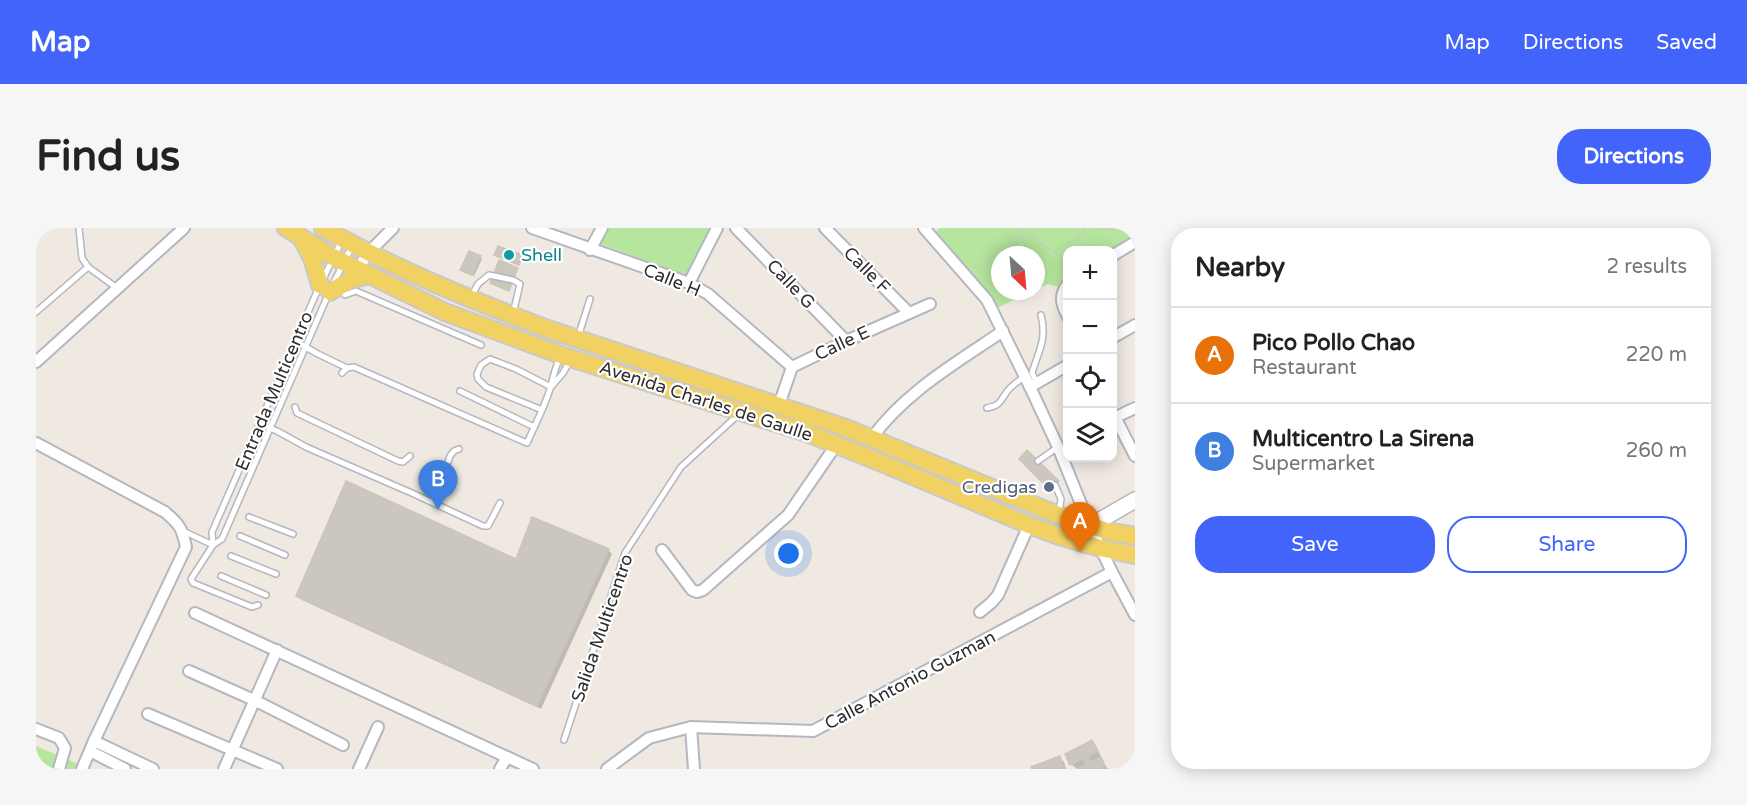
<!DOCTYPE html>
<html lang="en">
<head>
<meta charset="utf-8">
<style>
  body { margin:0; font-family:"Varela Round",sans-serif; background:#f6f6f6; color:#222 }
  .controls { position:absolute; right:18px; top:18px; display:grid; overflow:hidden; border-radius:12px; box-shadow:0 3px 15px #0003 }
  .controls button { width:54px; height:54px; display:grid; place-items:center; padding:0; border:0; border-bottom:2px solid #e0e0e0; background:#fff; color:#222; font:30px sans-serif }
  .compass { position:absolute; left:955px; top:18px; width:54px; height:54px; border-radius:50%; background:#fff; box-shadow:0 3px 15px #0003; rotate:154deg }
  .you { position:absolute; left:753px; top:326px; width:21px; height:21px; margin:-15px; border:4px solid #fff; border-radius:50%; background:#1a73e8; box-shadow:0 0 0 9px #1a73e833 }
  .badge { display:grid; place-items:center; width:39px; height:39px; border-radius:50%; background:#4264fb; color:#fff; font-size:20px; font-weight:700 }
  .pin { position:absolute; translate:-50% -50px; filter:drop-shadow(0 2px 3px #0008) }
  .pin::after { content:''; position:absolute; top:32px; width:21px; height:18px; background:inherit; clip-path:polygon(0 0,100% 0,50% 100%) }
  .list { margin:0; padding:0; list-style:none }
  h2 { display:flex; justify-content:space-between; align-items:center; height:78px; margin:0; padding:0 24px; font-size:26px }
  h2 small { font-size:20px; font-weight:400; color:#767676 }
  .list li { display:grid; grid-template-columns:39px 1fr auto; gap:18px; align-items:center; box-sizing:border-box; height:96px; padding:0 24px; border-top:2px solid #e0e0e0 }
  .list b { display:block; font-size:22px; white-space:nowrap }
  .list p { margin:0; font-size:20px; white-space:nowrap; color:#767676 }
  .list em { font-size:20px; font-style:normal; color:#767676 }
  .actions { display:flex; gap:12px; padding:18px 24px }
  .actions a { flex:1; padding:14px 0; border:2px solid #4264fb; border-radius:24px; text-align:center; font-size:21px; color:#4264fb }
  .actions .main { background:#4264fb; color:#fff }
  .icon { flex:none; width:33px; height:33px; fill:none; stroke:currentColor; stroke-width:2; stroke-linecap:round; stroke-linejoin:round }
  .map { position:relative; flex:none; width:1099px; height:541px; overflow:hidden; border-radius:24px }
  header { display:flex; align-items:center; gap:36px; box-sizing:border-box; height:84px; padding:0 30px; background:#4264fb; color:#fff }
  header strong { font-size:28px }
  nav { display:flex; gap:33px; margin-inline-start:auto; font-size:21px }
  .intro { display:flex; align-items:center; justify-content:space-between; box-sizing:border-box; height:144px; padding:0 36px }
  h1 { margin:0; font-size:42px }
  .button { padding:15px 27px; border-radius:24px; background:#4264fb; color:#fff; font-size:21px; font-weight:700 }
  main { display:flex; gap:36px; padding:0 36px }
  aside { flex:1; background:#fff; border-radius:24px; box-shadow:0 3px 15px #0003 }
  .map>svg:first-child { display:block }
  .green { fill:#b6e59e }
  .shadow { fill:#0003 }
  .building { fill:#cbc7bf; stroke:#cbc5ba; stroke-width:1.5 }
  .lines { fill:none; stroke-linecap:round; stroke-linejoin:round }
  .service-casing { stroke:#b4b7c1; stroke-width:8 }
  .minor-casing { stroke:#b4b7c1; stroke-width:14 }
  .secondary-casing { stroke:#b4b7c1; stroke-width:18 }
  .primary-casing { stroke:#c9c9c9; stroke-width:20 }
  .path { stroke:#c9c9c9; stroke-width:1.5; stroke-dasharray:4.5 3; stroke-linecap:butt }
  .service { stroke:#fff; stroke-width:5 }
  .minor { stroke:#fff; stroke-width:10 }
  .secondary { stroke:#fff; stroke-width:15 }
  .primary { stroke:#f2d163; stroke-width:16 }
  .culture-dot { fill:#0f9aa8; stroke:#fff; stroke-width:2 }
  .service-dot { fill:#5c6f8a; stroke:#fff; stroke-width:2 }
  .labels { text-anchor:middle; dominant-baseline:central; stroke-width:4.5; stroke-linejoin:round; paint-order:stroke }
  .culture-label { font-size:18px; fill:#0d838f; stroke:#fff; text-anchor:start }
  .street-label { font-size:18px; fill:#2e2e2e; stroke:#fff }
  .service-label { font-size:18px; fill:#4e5e75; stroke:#fff; text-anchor:end }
</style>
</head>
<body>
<header>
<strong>Map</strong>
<nav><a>Map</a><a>Directions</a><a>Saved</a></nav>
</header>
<div class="intro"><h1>Find us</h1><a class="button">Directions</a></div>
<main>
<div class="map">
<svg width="1099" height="541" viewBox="0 0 1099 541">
  <rect width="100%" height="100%" fill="#efe9e1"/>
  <!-- green -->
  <g class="green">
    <path d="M572,0H674L652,48L564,16Z"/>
    <path d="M904,0H1099V13L1076,22H1032L1031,53L1022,59L1011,56L1000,62V27H964V63H997L961,80L897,6Z"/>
    <path d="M0,518L54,541H0Z"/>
  </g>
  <!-- shadow -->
  <g class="shadow">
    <path d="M444,29L446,31L438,48L426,42Z"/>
    <path d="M572,322L576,326L505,481L266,372L262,367L481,333Z"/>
    <path d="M1056,514L1065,528L1063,529L1072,541H1041L1035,536Z"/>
    <path d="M1024,530L1028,534L1030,541H997V540Z"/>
  </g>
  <!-- building -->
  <g class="building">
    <path d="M462,18L487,27L483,37L458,27Z"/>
    <path d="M433,23L445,28L436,47L424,42Z"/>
    <path d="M463,32L482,40L473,63L454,55Z"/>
    <path d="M991,222L1023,253L1014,262L983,231Z"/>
    <path d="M310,253L480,331L496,289L573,321L501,478L260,368Z"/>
    <path d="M1056,512L1062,523L1052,528L1054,534L1065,529L1069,538L1064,541H1041L1050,536L1047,530L1034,537L1029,526Z"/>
    <path d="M1024,528L1028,540L996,541L995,539Z"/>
  </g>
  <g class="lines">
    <defs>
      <g id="service">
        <path d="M43,0L46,30L52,39L81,60"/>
        <path d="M287,51L305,14"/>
        <path d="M297,56L316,18"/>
        <path d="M309,67L320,63L445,117"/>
        <path d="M435,69L442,56L453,47L477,52L484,56L477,86"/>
        <path d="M0,84L52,39"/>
        <path d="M542,109L554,71"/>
        <path d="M259,113L282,126L311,140"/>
        <path d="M306,145L311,140L318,139L491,215C499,197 508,180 514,161C517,150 519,140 524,129"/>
        <path d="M1001,155L996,145C1003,122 1011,111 1005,87"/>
        <path d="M516,158L527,145L535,131"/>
        <path d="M424,163L498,199"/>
        <path d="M259,179L261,185L362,233L367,234L374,228"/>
        <path d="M951,180C964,177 963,175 970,165C974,158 983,153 989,148"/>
        <path d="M506,182L450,159L442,151L441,146L445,137L454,131L480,141L515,159"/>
        <path d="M223,196L241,203L270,219L378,266L447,298H452L464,275"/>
        <path d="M1002,233L1022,219"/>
        <path d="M1019,257L1025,271L1023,285"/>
        <path d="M398,274L414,228L418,223L423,221"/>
        <path d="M213,289L257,306"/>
        <path d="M147,303L177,317"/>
        <path d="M204,308L249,327"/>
        <path d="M177,317L176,304L283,59"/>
        <path d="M195,328L240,346"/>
        <path d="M185,348L230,367"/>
        <path d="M222,377L216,379L157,355L155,351L177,317L186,311L292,67"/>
        <path d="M528,512L589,325L645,239L702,187"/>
      </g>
      <g id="minor">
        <path d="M496,0L653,55L672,66L756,139"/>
        <path d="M700,0L810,113"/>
        <path d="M789,0L873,85"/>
        <path d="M554,22L566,0"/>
        <path d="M1076,28L1099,14"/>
        <path d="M322,41L332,25L357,0"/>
        <path d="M653,55L681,0"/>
        <path d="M1032,56C1023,67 1025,76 1032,89"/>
        <path d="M1076,110L1099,97"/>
        <path d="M0,134L148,0"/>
        <path d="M994,159L1032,137"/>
        <path d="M743,177L756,139L810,113L894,76"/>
        <path d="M1079,189L1099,228"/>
        <path d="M1076,191L1099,180"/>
        <path d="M835,211C869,164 920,135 967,103"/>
        <path d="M0,215L129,284C144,297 146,300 150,319L58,513L46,541"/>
        <path d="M626,322L656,362L661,364L667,362L752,287L800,217"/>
        <path d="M1076,344L1099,387"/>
        <path d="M944,384L955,375L962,367L993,297"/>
        <path d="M159,385L497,541"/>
        <path d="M153,443L218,472L307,517"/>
        <path d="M112,486L241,541"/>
        <path d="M655,499L658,541"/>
        <path d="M0,501L23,510L29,520L23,541"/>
        <path d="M58,513L117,541"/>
        <path d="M54,523L89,541"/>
        <path d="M188,541L241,422"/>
        <path d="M323,541L342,499"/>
        <path d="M464,541L471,529"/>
        <path d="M571,541L613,510L655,499L777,503L1076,344L1054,298L1022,219L994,159L951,72L888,0"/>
      </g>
      <path id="secondary" d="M1054,298L1099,272"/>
      <g id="primary">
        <path d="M250,0L297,29L409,84L525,127L771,205L846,235L993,297L1026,309L1064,320L1099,327"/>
        <path d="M287,0C359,41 435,72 512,101L810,200L1022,287L1071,303L1099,308"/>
        <path d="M266,11L276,30L284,57"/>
        <path d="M294,64L316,51L334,47"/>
      </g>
    </defs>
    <!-- service casing -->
    <use href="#service" class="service-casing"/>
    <!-- minor casing -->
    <use href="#minor" class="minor-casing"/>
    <!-- secondary casing -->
    <use href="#secondary" class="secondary-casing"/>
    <!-- primary casing -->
    <use href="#primary" class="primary-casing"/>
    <!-- path -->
    <g class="path">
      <path d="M987,0L993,7L1025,28L1029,48"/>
      <path d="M1068,0L1094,5"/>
      <path d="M1046,5L1064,0"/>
      <path d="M967,27L979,19L986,1"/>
      <path d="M1027,27L1049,0"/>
      <path d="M937,40L964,29"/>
    </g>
    <!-- service -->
    <use href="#service" class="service"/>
    <!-- minor -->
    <use href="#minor" class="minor"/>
    <!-- secondary -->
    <use href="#secondary" class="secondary"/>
    <!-- primary -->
    <use href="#primary" class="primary"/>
  </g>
  <!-- markers -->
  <circle class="culture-dot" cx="473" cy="27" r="6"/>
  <circle class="service-dot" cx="1013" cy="259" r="6"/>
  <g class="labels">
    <!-- culture labels -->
    <g class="culture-label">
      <text x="485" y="27">Shell</text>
    </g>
    <!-- street labels -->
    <g class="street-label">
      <text transform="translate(831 42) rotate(45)">Calle F</text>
      <text transform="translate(636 52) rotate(22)">Calle H</text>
      <text transform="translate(755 56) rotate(46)">Calle G</text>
      <text transform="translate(806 115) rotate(-25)">Calle E</text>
      <text transform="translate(238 163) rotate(-67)">Entrada Multicentro</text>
      <text transform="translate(670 173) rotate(18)">Avenida Charles de Gaulle</text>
      <text transform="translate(566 400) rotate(-71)">Salida Multicentro</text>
      <text transform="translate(874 452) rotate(-28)">Calle Antonio Guzman</text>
    </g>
    <!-- service labels -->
    <g class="service-label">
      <text x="1001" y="259">Credigas</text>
    </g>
  </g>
</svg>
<div class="controls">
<button>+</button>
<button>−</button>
<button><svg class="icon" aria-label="locate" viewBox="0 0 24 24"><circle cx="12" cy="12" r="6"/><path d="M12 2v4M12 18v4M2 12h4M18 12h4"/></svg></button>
<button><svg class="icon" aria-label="layers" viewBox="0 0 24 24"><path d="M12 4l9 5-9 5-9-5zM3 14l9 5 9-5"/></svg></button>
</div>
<svg class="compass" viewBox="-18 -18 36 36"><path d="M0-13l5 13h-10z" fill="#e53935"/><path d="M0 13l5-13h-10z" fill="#767676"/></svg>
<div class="you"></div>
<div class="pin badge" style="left:1044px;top:324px;background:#e8710a">A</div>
<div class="pin badge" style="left:402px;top:282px;background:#3f7fe0">B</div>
</div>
<aside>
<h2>Nearby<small>2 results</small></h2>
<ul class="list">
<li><span class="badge" style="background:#e8710a">A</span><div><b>Pico Pollo Chao</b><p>Restaurant</p></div><em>220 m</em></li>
<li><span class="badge" style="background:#3f7fe0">B</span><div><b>Multicentro La Sirena</b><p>Supermarket</p></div><em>260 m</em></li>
</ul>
<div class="actions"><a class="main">Save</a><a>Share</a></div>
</aside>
</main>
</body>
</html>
